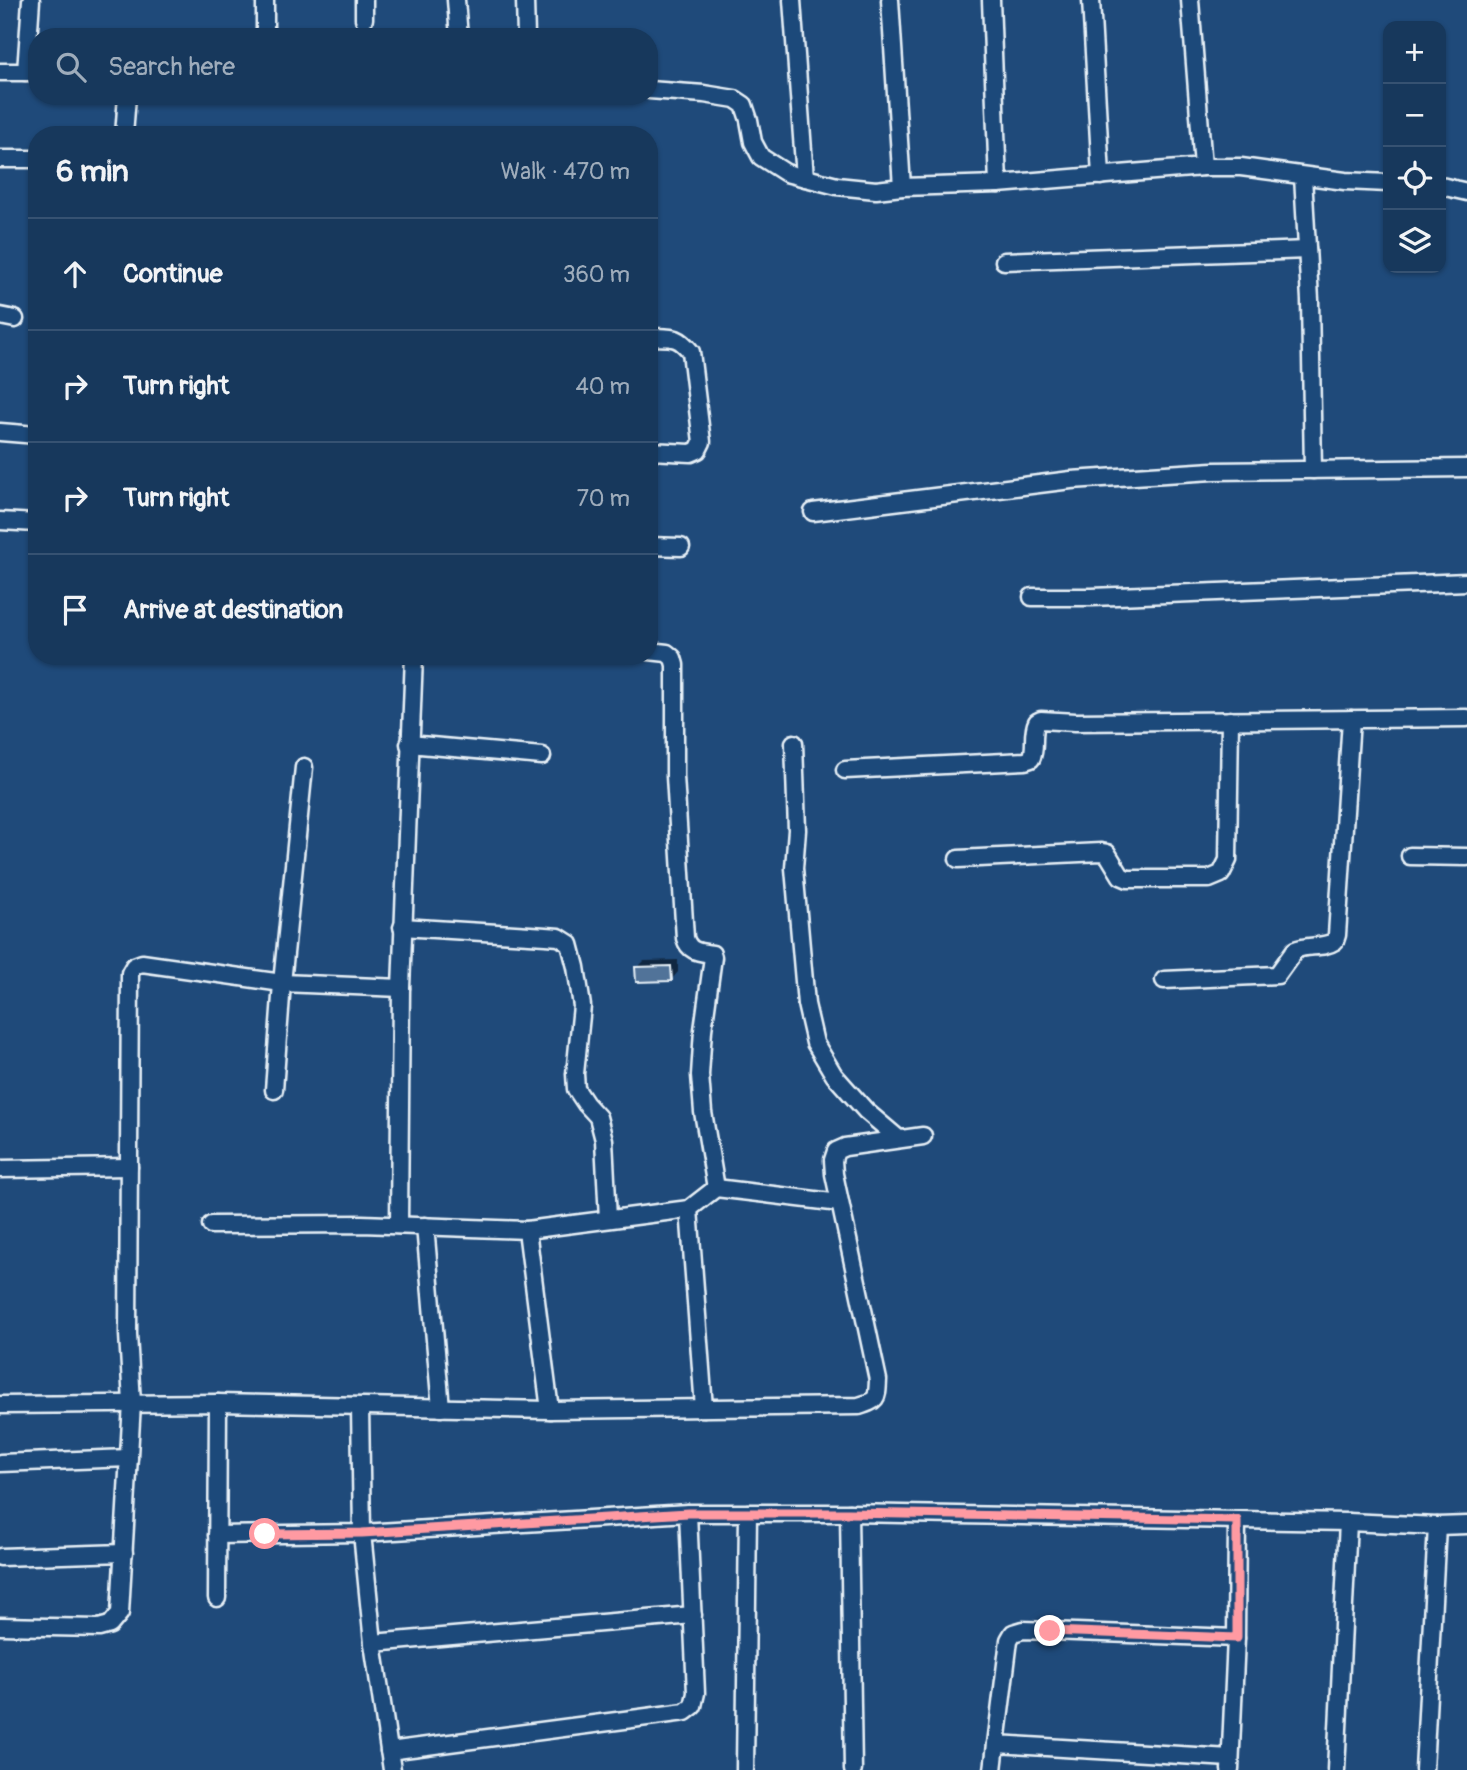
<!DOCTYPE html>
<html lang="en">
<head>
<meta charset="utf-8">
<style>
  body { margin:0; font-family:Pangolin,sans-serif; background:#244365; color:#f1f3f6 }
  .controls { position:absolute; right:21px; top:21px; display:grid; overflow:hidden; border-radius:14px; box-shadow:0 2px 5px #0004 }
  .controls button { width:63px; height:63px; display:grid; place-items:center; padding:0; border:0; border-bottom:2px solid #365272; background:#17385c; color:#f1f3f6; font:35px sans-serif }
  .stop { position:absolute; width:21px; height:21px; margin:-16px; border:5px solid #ff9aa2; border-radius:50%; background:#fff }
  .stop.end { background:#ff9aa2; border-color:#fff; box-shadow:0 2px 7px #0008 }
  .list { margin:0; padding:0; list-style:none }
  h2 { display:flex; justify-content:space-between; align-items:center; height:91px; margin:0; padding:0 28px; font-size:30px }
  h2 small { font-size:23px; font-weight:400; color:#9eacbb }
  .list li { display:grid; grid-template-columns:46px 1fr auto; gap:21px; align-items:center; box-sizing:border-box; height:112px; padding:0 28px; border-top:2px solid #365272 }
  .list b { display:block; font-size:26px; white-space:nowrap }
  .list em { font-size:23px; font-style:normal; color:#9eacbb }
  .icon { flex:none; width:38px; height:38px; fill:none; stroke:currentColor; stroke-width:2; stroke-linecap:round; stroke-linejoin:round }
  .map { position:relative; flex:none; width:1467px; height:1770px; overflow:hidden }
  .search { position:absolute; background:#17385c; box-shadow:0 2px 5px #0004; left:28px; top:28px; width:630px; height:77px; display:flex; align-items:center; gap:18px; box-sizing:border-box; padding:0 24px; border-radius:28px; color:#9eacbb; font-size:26px }
  .panel { position:absolute; background:#17385c; box-shadow:0 2px 5px #0004; left:28px; top:126px; width:630px; height:539px; border-radius:28px }
  .map>svg:first-child { display:block }
  .shadow { fill:#0007 }
  .building { fill:#517399; stroke:#e8f1f8; stroke-width:2 }
  .lines { fill:none; stroke-linecap:round; stroke-linejoin:round }
  .minor-casing { stroke:#e8f1f8; stroke-width:21 }
  .minor { stroke:#1f4a7a; stroke-width:16 }
  .route { stroke:#ff9aa2; stroke-width:9 }
</style>
</head>
<body>
<div class="map">
<svg width="1467" height="1770" viewBox="0 0 1467 1770">
  <rect width="100%" height="100%" fill="#1f4a7a"/>
  <filter id="ink" filterUnits="userSpaceOnUse"><feTurbulence type="fractalNoise" baseFrequency=".0143" numOctaves="2"/><feDisplacementMap in="SourceGraphic" scale="14" xChannelSelector="R" yChannelSelector="G"/><feConvolveMatrix kernelMatrix="1 2 1 2 8 2 1 2 1" color-interpolation-filters="sRGB"/></filter>
  <g filter="url(#ink)">
    <!-- shadow -->
    <path class="shadow" d="M678,960V972L671,980L637,968L644,961Z"/>
    <!-- building -->
    <path class="building" d="M671,966L672,981L636,982L635,967Z"/>
    <g class="lines">
      <defs>
        <g id="minor">
          <path d="M265,0V37"/>
          <path d="M364,0V19"/>
          <path d="M456,0L459,37"/>
          <path d="M525,0L526,37"/>
          <path d="M792,0L805,178"/>
          <path d="M890,0L902,187"/>
          <path d="M991,0L998,184"/>
          <path d="M1091,0L1101,176"/>
          <path d="M1190,0L1203,167"/>
          <path d="M0,72H34"/>
          <path d="M26,72L31,0"/>
          <path d="M649,90L704,94L735,99L744,105L749,120L753,142L761,157L786,173L837,186L876,190L902,187L998,184L1203,167H1241L1345,181L1388,183"/>
          <path d="M124,135L127,96"/>
          <path d="M0,159H37"/>
          <path d="M1303,176L1310,300L1313,470"/>
          <path d="M1441,186L1467,192"/>
          <path d="M1004,261L1307,250"/>
          <path d="M0,316L15,319"/>
          <path d="M649,337C671,338 677,334 691,352L702,442L698,450L691,453L649,451"/>
          <path d="M0,432L37,435"/>
          <path d="M813,512L1071,480L1213,471L1467,468"/>
          <path d="M0,521L37,523"/>
          <path d="M649,546L681,547"/>
          <path d="M1032,597H1092L1467,582"/>
          <path d="M649,651L667,653L673,658L675,665V776L685,938C689,952 699,952 712,954L713,957L703,1030L700,1075L703,1112L716,1188"/>
          <path d="M794,743L797,830L794,868L806,1004L815,1043L834,1075L866,1111L899,1139"/>
          <path d="M409,744L542,756"/>
          <path d="M845,770L1025,761L1031,759C1037,748 1031,734 1037,722L1041,720L1075,722L1467,718"/>
          <path d="M1410,856L1467,857"/>
          <path d="M958,859L1101,852L1107,853L1121,876L1128,879H1209L1221,874L1228,860L1230,720"/>
          <path d="M402,927L546,936L559,937L570,944L576,967L582,1006L575,1074L576,1089L586,1104L598,1117L604,1140L608,1219"/>
          <path d="M1164,980L1277,975L1295,950C1308,944 1323,949 1335,941L1337,935L1351,719"/>
          <path d="M274,1090L282,983L401,988"/>
          <path d="M0,1169L129,1167"/>
          <path d="M689,1209L704,1408"/>
          <path d="M211,1225L362,1224L527,1230L689,1209L716,1188L840,1203"/>
          <path d="M399,1225L401,988L414,656"/>
          <path d="M425,1226L441,1408"/>
          <path d="M527,1230L550,1410"/>
          <path d="M0,1405L218,1403L550,1410L859,1406C878,1400 877,1399 878,1380L834,1174L833,1160L836,1151L845,1147L923,1136"/>
          <path d="M360,1407L362,1533L373,1643L392,1770"/>
          <path d="M0,1463L129,1458"/>
          <path d="M849,1513L853,1770"/>
          <path d="M217,1535L362,1533L688,1513H849L1348,1522L1437,1526L1467,1525"/>
          <path d="M0,1557L124,1553"/>
          <path d="M217,1598L218,1403"/>
          <path d="M0,1626L99,1628L110,1625L120,1613L132,1403L128,1334L130,973L134,966L142,963L282,983L304,767"/>
          <path d="M373,1643L693,1615"/>
          <path d="M389,1751L685,1712L693,1706L696,1693L688,1513"/>
          <path d="M1230,1758L996,1744L1009,1640L1013,1633L1023,1630L1236,1638"/>
          <path d="M745,1770L748,1513"/>
          <path d="M993,1770L996,1744"/>
          <path d="M1230,1770L1236,1638L1237,1520"/>
          <path d="M1336,1770L1348,1522"/>
          <path d="M1424,1770L1437,1526"/>
        </g>
      </defs>
      <!-- minor casing -->
      <use href="#minor" class="minor-casing"/>
      <!-- minor -->
      <use href="#minor" class="minor"/>
    </g>
  </g>
  <g class="lines" filter="url(#ink)">
    <!-- route -->
    <path class="route" d="M265,1534L362,1533L688,1513H849L1237,1520V1638L1050,1631"/>
  </g>
</svg>
<div class="controls">
<button>+</button>
<button>−</button>
<button><svg class="icon" aria-label="locate" viewBox="0 0 24 24"><circle cx="12" cy="12" r="6"/><path d="M12 2v4M12 18v4M2 12h4M18 12h4"/></svg></button>
<button><svg class="icon" aria-label="layers" viewBox="0 0 24 24"><path d="M12 4l9 5-9 5-9-5zM3 14l9 5 9-5"/></svg></button>
</div>
<div class="stop" style="left:265px;top:1534px"></div>
<div class="stop end" style="left:1050px;top:1631px"></div>
<div class="search"><svg class="icon" aria-label="search" viewBox="0 0 24 24"><circle cx="10" cy="10" r="6"/><path d="M15 15l6 6"/></svg>Search here</div>
<section class="panel">
<h2>6 min<small>Walk · 470 m</small></h2>
<ul class="list">
<li><svg class="icon" aria-label="ahead" viewBox="0 0 24 24"><path d="M12 20V5M6 11l6-6 6 6"/></svg><div><b>Continue</b></div><em>360 m</em></li>
<li><svg class="icon" aria-label="right" viewBox="0 0 24 24"><path d="M7 20v-9h11M14 6l5 5-5 5"/></svg><div><b>Turn right</b></div><em>40 m</em></li>
<li><svg class="icon" aria-label="right" viewBox="0 0 24 24"><path d="M7 20v-9h11M14 6l5 5-5 5"/></svg><div><b>Turn right</b></div><em>70 m</em></li>
<li><svg class="icon" aria-label="arrive" viewBox="0 0 24 24"><path d="M6 21V4h12l-3 4 3 4H6"/></svg><div><b>Arrive at destination</b></div></li>
</ul>
</section>
</div>
</body>
</html>
